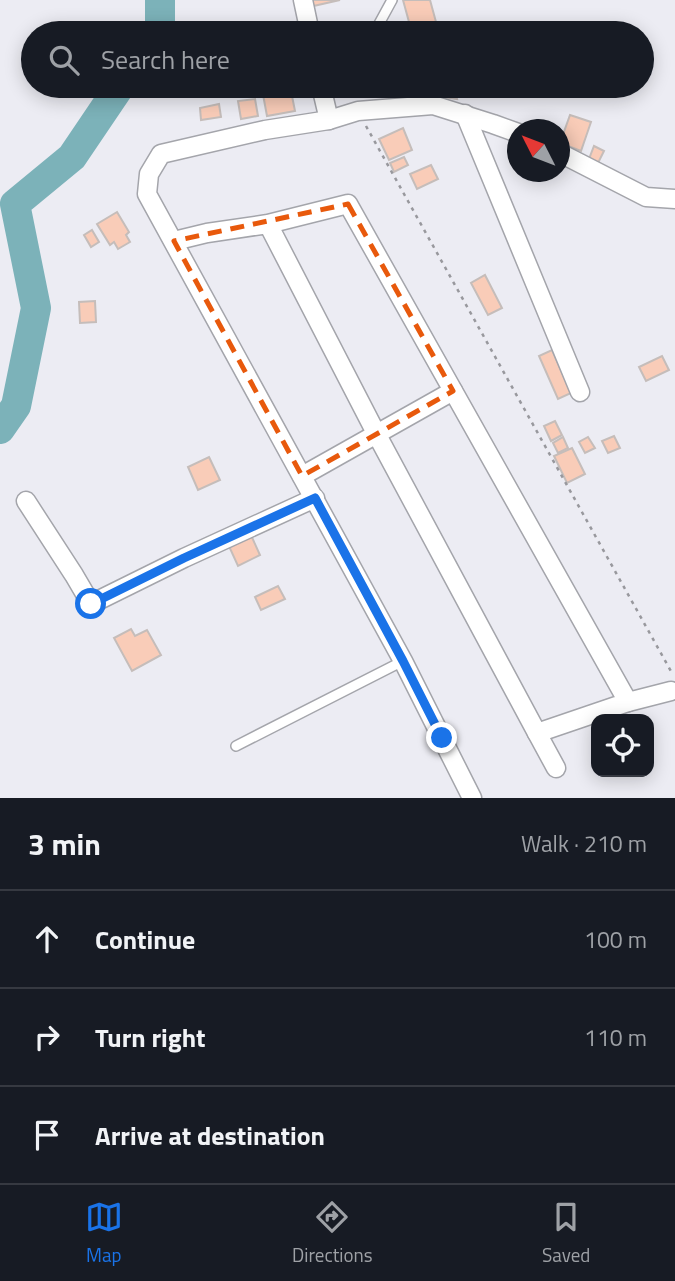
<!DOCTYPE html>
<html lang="en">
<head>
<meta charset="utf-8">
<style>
  body { margin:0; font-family:"Titillium Web",sans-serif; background:#242831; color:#f1f3f6 }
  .controls { position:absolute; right:21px; bottom:21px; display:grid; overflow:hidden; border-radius:14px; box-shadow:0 4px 18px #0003 }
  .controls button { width:63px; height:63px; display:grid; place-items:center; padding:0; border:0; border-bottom:2px solid #363941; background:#171b24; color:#f1f3f6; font:35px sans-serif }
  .compass { position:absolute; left:507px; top:119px; width:63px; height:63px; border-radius:50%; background:#171b24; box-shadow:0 4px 18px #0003; rotate:312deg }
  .stop { position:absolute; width:21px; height:21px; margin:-16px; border:5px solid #1a73e8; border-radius:50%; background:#fff }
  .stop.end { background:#1a73e8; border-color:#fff; box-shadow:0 2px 7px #0008 }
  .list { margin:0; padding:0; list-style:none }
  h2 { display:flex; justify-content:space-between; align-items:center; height:91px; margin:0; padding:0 28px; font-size:30px }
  h2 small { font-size:23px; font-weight:400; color:#9ea1a6 }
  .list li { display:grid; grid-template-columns:46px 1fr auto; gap:21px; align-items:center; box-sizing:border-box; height:98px; padding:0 28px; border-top:2px solid #363941 }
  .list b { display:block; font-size:26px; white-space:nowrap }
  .list em { font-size:23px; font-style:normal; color:#9ea1a6 }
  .icon { flex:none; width:38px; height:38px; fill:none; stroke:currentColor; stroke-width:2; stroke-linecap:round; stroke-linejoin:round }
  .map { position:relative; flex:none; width:675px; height:798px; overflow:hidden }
  .search { position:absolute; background:#171b24; box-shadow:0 4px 18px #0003; left:21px; right:21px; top:21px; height:77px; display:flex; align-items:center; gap:18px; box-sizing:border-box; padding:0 24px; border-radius:38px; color:#9ea1a6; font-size:26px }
  .sheet { height:385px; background:#171b24 }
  nav { display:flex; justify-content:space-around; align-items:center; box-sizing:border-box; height:98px; border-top:2px solid #363941; background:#171b24; font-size:19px; color:#9ea1a6 }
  nav a { display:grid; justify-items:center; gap:4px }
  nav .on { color:#1a73e8 }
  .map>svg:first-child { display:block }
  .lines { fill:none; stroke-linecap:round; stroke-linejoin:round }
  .river { stroke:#7cb2b9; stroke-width:30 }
  .building { fill:#f9ccb8; stroke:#c5bdba; stroke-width:2 }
  .lane-casing { stroke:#a4a5ab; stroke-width:12 }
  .street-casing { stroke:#a4a5ab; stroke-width:21 }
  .path { stroke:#98989d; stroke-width:2.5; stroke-dasharray:3.5 5; stroke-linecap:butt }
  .lane { stroke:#fff; stroke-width:9 }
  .street { stroke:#fff; stroke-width:18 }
  .route { stroke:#1a73e8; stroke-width:9 }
  .marked { fill:none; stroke:#e8590c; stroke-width:5; stroke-dasharray:14 9; stroke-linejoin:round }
</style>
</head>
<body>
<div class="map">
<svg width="675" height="798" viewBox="0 0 675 798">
  <rect width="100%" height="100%" fill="#ececf3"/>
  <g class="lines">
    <!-- river -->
    <g class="river">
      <path d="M156,33L160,27V0"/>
      <path d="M0,429L16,406L36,308L15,204L72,157L120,86"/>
    </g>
  </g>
  <!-- building -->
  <g class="building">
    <path d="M307,0H340L309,7Z"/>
    <path d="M403,0H430L439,33H412Z"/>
    <path d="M283,86H290L295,111L267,116L262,89Z"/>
    <path d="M362,86H453L457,99L409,92L366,97Z"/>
    <path d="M255,99L258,116L241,119L238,101Z"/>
    <path d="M219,104L221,117L201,120L200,108Z"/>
    <path d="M570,115L591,122L581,151L560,143Z"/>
    <path d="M403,128L412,150L389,160L379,139Z"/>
    <path d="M594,146L604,151L598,163L589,159Z"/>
    <path d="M404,157L408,165L394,172L390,163Z"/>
    <path d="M431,165L438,179L417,189L410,174Z"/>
    <path d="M117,212L129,232L126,235L130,242L118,249L114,242L110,245L97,224Z"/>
    <path d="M92,230L99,242L91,247L84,235Z"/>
    <path d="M485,275L502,308L488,315L471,283Z"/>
    <path d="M95,301L96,322L80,323L79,302Z"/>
    <path d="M552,350L571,393L558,399L539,356Z"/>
    <path d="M662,356L669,370L646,381L639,367Z"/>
    <path d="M555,421L562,435L551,441L544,426Z"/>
    <path d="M614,436L620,448L608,453L602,441Z"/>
    <path d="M563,437L568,448L558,453L553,443Z"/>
    <path d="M588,437L595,448L585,453L579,442Z"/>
    <path d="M572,448L585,474L567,483L554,456Z"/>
    <path d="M209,457L220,480L198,490L188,467Z"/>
    <path d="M250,533L260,555L238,566L228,544Z"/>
    <path d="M278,586L285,599L261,610L255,597Z"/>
    <path d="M131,629L135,636L147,630L161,655L132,671L114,638Z"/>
  </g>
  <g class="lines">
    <defs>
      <g id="lane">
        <path d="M374,33L392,0"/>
        <path d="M324,96L342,89L344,86"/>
        <path d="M236,746L403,661"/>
      </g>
      <g id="street">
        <path d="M303,0L310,33"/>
        <path d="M321,86L329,120"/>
        <path d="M465,114L580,392"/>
        <path d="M560,153L646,197L675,199"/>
        <path d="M174,241L207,233L268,224L348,204L628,702L537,733L377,435L268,224"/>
        <path d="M302,476L453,391"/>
        <path d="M26,501L74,575L91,604L184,558L315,498"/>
        <path d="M628,702L671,691"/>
        <path d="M537,733L556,768"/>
        <path d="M472,798L403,661L147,194L149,174L161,154L265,130L329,120L358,111L433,105L493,124L518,133"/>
      </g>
    </defs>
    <!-- lane casing -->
    <use href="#lane" class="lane-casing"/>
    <!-- street casing -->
    <use href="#street" class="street-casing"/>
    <!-- path -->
    <path class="path" d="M366,126L672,673"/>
    <!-- lane -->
    <use href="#lane" class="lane"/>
    <!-- street -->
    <use href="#street" class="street"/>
  </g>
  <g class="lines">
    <!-- route -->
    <path class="route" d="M91,604L184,558L315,498L403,661L442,738"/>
  </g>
  <!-- marked area -->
  <path class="marked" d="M348,204L453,391L302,476L174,241Z"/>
</svg>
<div class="controls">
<button><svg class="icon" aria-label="locate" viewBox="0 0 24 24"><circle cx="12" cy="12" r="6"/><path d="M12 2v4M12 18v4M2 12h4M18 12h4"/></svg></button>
</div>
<svg class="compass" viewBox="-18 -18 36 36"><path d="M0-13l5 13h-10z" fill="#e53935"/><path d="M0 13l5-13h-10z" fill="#9ea1a6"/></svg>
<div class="stop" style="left:91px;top:604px"></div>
<div class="stop end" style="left:442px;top:738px"></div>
<div class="search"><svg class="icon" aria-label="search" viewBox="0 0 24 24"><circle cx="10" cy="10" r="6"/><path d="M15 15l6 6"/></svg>Search here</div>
</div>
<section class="sheet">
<h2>3 min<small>Walk · 210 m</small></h2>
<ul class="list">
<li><svg class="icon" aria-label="ahead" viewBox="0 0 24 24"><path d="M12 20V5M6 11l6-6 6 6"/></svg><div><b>Continue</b></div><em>100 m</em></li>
<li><svg class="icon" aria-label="right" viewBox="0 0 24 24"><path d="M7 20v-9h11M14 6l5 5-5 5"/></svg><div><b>Turn right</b></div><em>110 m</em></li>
<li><svg class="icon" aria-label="arrive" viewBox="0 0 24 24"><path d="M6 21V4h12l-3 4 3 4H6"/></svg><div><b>Arrive at destination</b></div></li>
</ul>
</section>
<nav>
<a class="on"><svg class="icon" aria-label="map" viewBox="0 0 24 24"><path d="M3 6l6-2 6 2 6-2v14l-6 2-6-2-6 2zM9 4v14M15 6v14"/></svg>Map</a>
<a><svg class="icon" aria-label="directions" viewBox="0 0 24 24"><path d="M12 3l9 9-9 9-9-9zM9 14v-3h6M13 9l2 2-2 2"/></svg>Directions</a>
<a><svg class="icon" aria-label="saved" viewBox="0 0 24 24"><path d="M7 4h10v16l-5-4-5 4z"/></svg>Saved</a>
</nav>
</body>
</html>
